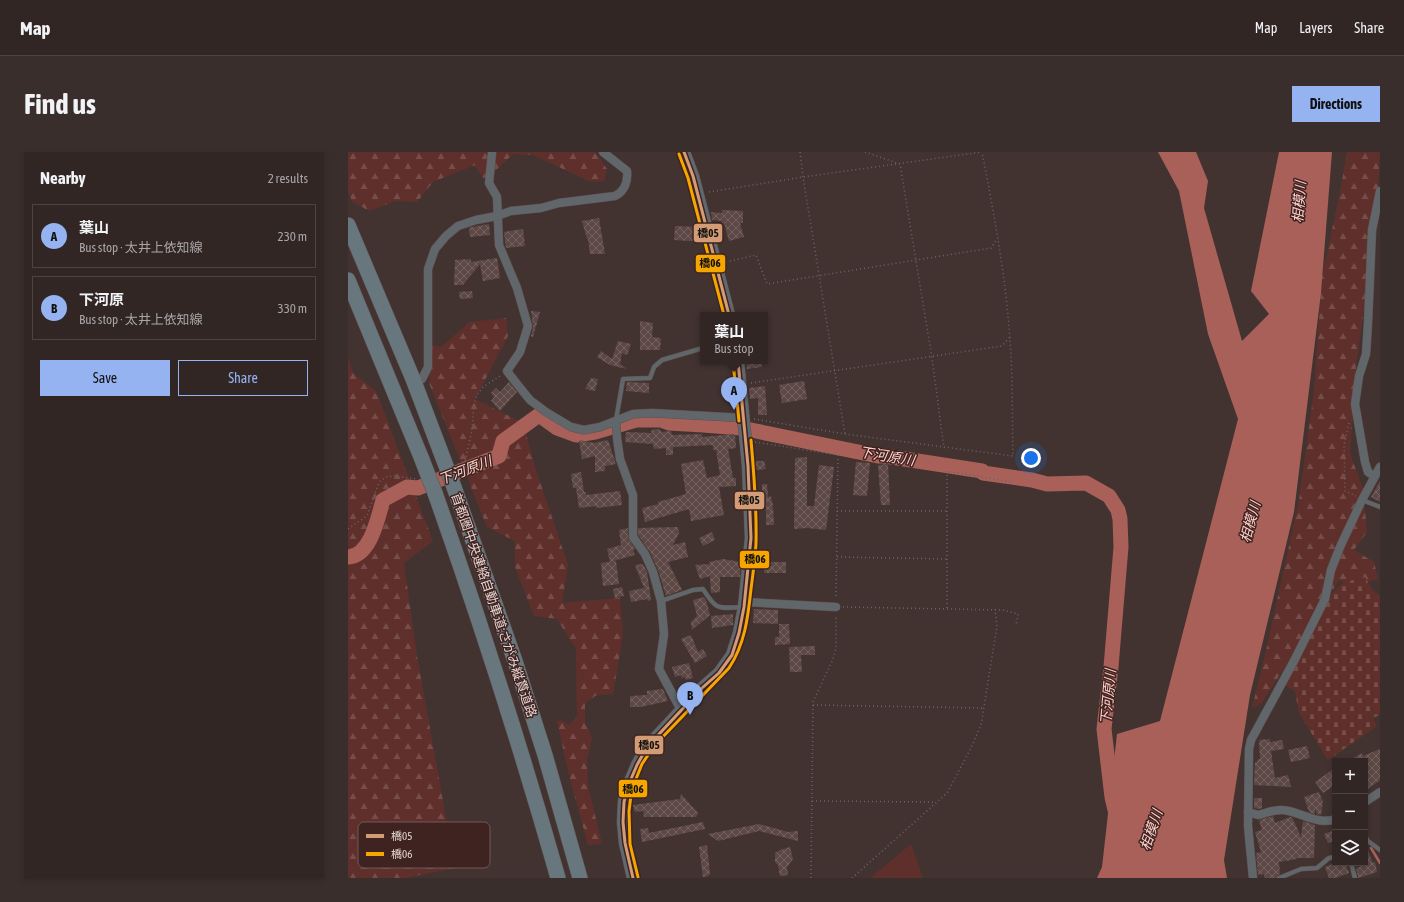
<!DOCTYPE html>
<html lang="en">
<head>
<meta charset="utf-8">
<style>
  body { margin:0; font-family:"Asap Condensed","Noto Sans JP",sans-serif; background:#3a2e2d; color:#f1f3f6 }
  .controls { position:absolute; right:12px; bottom:12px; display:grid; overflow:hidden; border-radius:0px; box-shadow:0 2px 6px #0003 }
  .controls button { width:36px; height:36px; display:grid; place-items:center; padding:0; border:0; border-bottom:1px solid #4d4342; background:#322625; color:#f1f3f6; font:20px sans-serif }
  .you { position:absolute; left:683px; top:306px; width:14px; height:14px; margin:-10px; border:3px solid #fff; border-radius:50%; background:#1a73e8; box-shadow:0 0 0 6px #1a73e833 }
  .badge { display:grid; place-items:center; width:26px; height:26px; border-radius:50%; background:#95b2f1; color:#111; font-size:13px; font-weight:700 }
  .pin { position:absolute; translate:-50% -33px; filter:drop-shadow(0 1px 2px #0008) }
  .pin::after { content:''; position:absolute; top:21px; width:14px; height:12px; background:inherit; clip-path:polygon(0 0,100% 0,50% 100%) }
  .popup { position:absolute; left:352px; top:160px; width:68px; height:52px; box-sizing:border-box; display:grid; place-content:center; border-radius:0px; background:#322625; filter:drop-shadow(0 1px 3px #0005); font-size:13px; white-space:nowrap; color:#a8a5a7 }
  .popup b { font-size:15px; color:#f1f3f6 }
  .popup::after { content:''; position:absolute; left:50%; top:100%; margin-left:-8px; border:8px solid transparent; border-top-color:#322625 }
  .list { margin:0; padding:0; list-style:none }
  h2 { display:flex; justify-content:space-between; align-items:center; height:52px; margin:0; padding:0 16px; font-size:17px }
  h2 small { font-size:13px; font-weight:400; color:#a8a5a7 }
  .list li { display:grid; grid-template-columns:26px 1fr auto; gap:12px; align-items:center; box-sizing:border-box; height:64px; margin:0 8px 8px; padding:0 8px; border:1px solid #4d4342; border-radius:0px }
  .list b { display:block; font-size:15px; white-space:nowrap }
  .list p { margin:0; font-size:13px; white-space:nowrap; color:#a8a5a7 }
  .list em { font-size:13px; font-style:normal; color:#a8a5a7 }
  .actions { display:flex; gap:8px; padding:12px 16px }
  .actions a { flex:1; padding:9px 0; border:1px solid #95b2f1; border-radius:0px; text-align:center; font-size:14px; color:#95b2f1 }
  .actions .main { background:#95b2f1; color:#111 }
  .icon { flex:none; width:22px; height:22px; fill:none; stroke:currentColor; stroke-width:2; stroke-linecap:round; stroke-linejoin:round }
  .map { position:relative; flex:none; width:1032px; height:726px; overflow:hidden; border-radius:0px }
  header { display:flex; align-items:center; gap:24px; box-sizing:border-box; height:56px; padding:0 20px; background:#322625; border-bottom:1px solid #4d4342 }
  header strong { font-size:19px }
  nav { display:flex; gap:22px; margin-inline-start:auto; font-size:14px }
  .intro { display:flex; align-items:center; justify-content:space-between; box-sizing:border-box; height:96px; padding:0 24px }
  h1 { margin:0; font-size:28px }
  .button { padding:10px 18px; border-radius:0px; background:#95b2f1; color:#111; font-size:14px; font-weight:700 }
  main { display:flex; gap:24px; padding:0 24px }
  aside { flex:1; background:#322625; border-radius:0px; box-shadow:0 2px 6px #0003 }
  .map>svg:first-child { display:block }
  .grass { fill:#5f302b }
  .forest { fill:url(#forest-firs) }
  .cemetery { fill:url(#cemetery-stones) }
  .water { fill:#a86058 }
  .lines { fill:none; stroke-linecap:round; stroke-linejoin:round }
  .stream { stroke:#a86058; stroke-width:2.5 }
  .river { stroke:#a86058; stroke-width:15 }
  .building { fill:url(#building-cross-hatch) }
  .service-casing { stroke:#5e514f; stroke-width:5 }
  .minor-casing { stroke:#5e514f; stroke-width:9 }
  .secondary-casing { stroke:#5e514f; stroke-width:13 }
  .motorway-casing { stroke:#5e514f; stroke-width:16 }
  .path { stroke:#676769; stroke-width:1.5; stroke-dasharray:1 3; stroke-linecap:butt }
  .service { stroke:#60666a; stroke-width:4 }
  .minor { stroke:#60666a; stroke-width:8 }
  .secondary { stroke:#60696f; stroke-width:12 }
  .motorway { stroke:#68767e; stroke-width:15 }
  .motorway-bridge-casing { stroke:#5e514f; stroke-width:16; stroke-linecap:butt }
  .motorway-bridge { stroke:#68767e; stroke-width:15 }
  .bus-1-casing { stroke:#3e2321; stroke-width:6 }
  .bus-2-casing { stroke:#3e2321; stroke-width:6 }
  .bus-1 { stroke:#d39c74; stroke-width:3 }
  .bus-2 { stroke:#f7a600; stroke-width:3 }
  .labels { text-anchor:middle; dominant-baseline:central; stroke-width:3; stroke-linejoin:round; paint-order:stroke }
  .street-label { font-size:13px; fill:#e6d4d1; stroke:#3e2321 }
  .water-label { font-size:14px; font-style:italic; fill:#ffd1cb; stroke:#3e2321 }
  .key { fill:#3e2321; stroke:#705856; stroke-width:1 }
  .key-label { font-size:11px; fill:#e6d4d1 }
  .line-badge { stroke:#3e2321; stroke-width:1.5 }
  .pale-badge-label { font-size:11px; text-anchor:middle; font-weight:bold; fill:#111 }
</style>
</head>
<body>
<header>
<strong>Map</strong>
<nav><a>Map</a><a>Layers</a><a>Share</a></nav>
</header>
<div class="intro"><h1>Find us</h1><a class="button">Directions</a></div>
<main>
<aside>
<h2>Nearby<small>2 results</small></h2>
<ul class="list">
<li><span class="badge">A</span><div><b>葉山</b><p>Bus stop · 太井上依知線</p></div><em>230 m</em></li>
<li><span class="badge">B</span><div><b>下河原</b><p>Bus stop · 太井上依知線</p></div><em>330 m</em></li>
</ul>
<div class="actions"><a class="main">Save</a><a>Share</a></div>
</aside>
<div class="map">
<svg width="1032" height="726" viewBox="0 0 1032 726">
  <defs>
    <pattern id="forest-firs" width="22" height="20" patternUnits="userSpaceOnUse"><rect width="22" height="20" fill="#5f302b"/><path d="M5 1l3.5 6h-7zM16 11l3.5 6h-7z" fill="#764d49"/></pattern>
    <pattern id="cemetery-stones" width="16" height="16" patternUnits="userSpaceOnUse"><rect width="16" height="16" fill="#5f302b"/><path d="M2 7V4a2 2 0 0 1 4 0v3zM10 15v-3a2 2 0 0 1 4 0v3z" fill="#764d49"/></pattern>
    <pattern id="building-cross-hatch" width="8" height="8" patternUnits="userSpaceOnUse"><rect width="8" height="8" fill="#5d4846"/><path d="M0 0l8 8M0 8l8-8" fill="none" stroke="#746260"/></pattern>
  </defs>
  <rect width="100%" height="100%" fill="#423331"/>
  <!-- grass -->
  <path class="grass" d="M563,692L575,726H522Z"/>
  <!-- forest -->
  <g class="forest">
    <path d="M0,0H247L259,17L256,29L243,30L185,3L165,2L142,24L135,26L127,13L85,30L69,50L48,49L21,59L4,49L0,39Z"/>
    <path d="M999,0H1032L1028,72L1008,214L1002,301L1015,337L1019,380L1006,398L1026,410L1030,427L1006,435L991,428L914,551L904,556L918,499L951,348L966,238L974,125L993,35Z"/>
    <path d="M158,166L160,184L127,247L175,271L187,315L220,413L214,451L272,446L275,482L265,542L249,543L237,551V571L244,585L239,609L240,634L254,692L240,693L221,623L209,569L213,568L221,573L229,565L228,497L209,467L186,464L167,415V389L139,375L81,231L84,193L93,195L122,170Z"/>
    <path d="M0,207L6,222L28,239L85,389L56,411L69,504L107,716L57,726H0Z"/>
  </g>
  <!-- cemetery -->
  <path class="cemetery" d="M1017,425L1025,439L1032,444V563L1025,566L1029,574L980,608L951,561L947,539L937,533C947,513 976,443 993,433C999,429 1009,427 1017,425Z"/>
  <!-- water -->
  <path class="water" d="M810,0H848L860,29L856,56L894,189L921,162L903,139L931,0H984L973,141L946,360L902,543L876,708L879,726H749L754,715L769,582L812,569L890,267L860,182L831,39Z"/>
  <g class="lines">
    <!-- stream -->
    <path class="stream" d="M1023,696L1032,711"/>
    <!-- river -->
    <path class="river" d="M0,405C23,404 30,365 35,348L59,335L70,336L151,304L155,289L191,263L209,276L228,283L247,280L288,268H313L321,271L355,273L393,276L530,304H537L634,319L635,321L684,328L699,332L738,331L761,344L770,358L772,367L773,395L763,515L756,577L764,645L767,658"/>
  </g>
  <!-- building -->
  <g class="building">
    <path d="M374,58L395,59V71H392L396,85L381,89L376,71H374V69L364,68L363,60L374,61Z"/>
    <path d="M251,66L257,102H242L240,87H239L234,69Z"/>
    <path d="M141,72L142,83L122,85L121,76L129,74Z"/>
    <path d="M327,74L350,75L354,88L341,89L326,88Z"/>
    <path d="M175,77L177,94L158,96L156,80Z"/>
    <path d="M149,106L152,126L135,129L132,112L115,133H106L107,108L123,107V110Z"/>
    <path d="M124,139L125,146L112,147L111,140Z"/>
    <path d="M183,159L192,160L185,185L183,184L185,175Z"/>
    <path d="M292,169L305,171L304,185L313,186L312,198H292Z"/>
    <path d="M270,189L283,192L279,203L274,201L272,212L279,217L262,213L249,205L253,199L264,207Z"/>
    <path d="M398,209H413L414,215L399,217Z"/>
    <path d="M243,226L250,227L247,239L237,237Z"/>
    <path d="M456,229L459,247L434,251L431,233Z"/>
    <path d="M161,230L169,240L152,259L143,249L146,245L143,241L148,236L152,240Z"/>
    <path d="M279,230L301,231V241L278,239Z"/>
    <path d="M417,234L419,263H410V246L402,247L401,236Z"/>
    <path d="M312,277L313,280L323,279L324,283L354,282V285L387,282L388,296L380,297L385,326H388V334L371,335L376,363L343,369L341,357L297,370L294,356L311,352L310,350L338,342L333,312L355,308L359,326L372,323L368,298H365V293L325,295V303H318V296L306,297L305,292L277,290L278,280L304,281L303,278Z"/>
    <path d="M231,288L246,291L260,288L268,312L257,314V319L247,320V304L234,307Z"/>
    <path d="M459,305V354H466L471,313L486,315L478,378L459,376L446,377L447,306Z"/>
    <path d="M407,309H416L418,317L408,318Z"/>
    <path d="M508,310L522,311L519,344L505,343Z"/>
    <path d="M540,312L542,353H533L530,313Z"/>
    <path d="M233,320L236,340H238V343L272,339L274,353L248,356V354L231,356L228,336H225L223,322Z"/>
    <path d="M1032,329V350L1023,345Z"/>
    <path d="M414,332H419L420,345L423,344L425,354L426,373H418V355L413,356L411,347L414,346Z"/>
    <path d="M330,375L331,381L325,393L337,390L340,405L320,410L334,438L318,444L310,418L302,400L290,383V376Z"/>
    <path d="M280,376V385L287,397L285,398L287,403L262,410L259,397L273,393L271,378Z"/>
    <path d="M364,380L367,388L355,394L351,386Z"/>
    <path d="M375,407L393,410L392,425H372V440L363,441L362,424L352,427L347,413L362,412L361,410Z"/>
    <path d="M268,409L271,432L255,434L253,411Z"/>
    <rect x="416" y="410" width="22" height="11"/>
    <path d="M295,412L299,420L303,448L300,449L299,447L283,450L281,439L296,436L287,413Z"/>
    <path d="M274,435L276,444L267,446L265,437Z"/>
    <path d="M356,445L358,448L362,463L344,478L343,470L349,464L345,448Z"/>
    <path d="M406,457L430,458V472L405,471Z"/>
    <path d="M385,462V473L364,476L363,464Z"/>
    <path d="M431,472H441L442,492L427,493V485H431Z"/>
    <path d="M343,483L350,500L355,497L359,504L347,511L333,487Z"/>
    <path d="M467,494V503H453L454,520H442L441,495Z"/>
    <path d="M341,511L345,526L338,528L337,525L334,526L333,523L327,525L324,515Z"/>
    <path d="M315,537L320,549L292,555H282V544L299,543V539Z"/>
    <path d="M922,587V590L934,588L936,597L923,599L927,626L940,623L943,635L906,633L907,610H909V608L912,607L911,588Z"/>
    <path d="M959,594L962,606L943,610L940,598Z"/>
    <path d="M1032,597V628L1017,639L1019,642L1017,643V609H1000L1014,601L1015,604Z"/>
    <path d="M984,618L987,623V633L975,641L967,630Z"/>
    <path d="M971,640L975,650L973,663L969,662L967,656V662L961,660L956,645Z"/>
    <path d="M333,642L350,661L348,665H296L295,659L287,660L285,653L332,647Z"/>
    <path d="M906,646H914V656L910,657L906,656Z"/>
    <path d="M925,664L927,671L942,665H944L953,685L955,669L967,673L966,706H948L949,707L931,710L932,722L929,724L928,726H917L916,722L910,723L908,701L913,700L907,680L914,678L911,668Z"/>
    <path d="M355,670L357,677L294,690L292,677L300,676L301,681Z"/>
    <path d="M411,672L440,680L450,679V689L411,679L370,689L360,682Z"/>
    <path d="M987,678V689L980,691L976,682Z"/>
    <path d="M1017,692L1025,711L1027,710L1029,720L1010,726L1008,716L1017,713Z"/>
    <path d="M359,693L362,722L360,724L355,725L351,695Z"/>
    <path d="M442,695L445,707L439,715L440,723L432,724L430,713L427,710V701L432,698Z"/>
    <path d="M987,711H998L1001,721L987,726H981L977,715Z"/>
  </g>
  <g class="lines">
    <defs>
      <g id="service">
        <path d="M268,268L275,227L302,226L306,215L314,208L355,196"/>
        <path d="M1014,348L1032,355"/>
        <path d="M313,449L345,438L355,437C369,459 369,456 395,455"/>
        <path d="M1017,684L1020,689L1032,698"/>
        <path d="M1003,711L1007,726"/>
        <path d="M931,726L953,717L969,716L981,706L987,705"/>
      </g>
      <g id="minor">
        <path d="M144,1L141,31L149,45L151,93L169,136L180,174L172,200L159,219L169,232L182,248L198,260L223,275L236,278L252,275L285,262L304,261L396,266"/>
        <path d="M74,227L80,215V117L87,97L98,84L110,74L128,68L149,64L163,59L193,56L211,51L267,44C277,39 280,29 279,19L255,0"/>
        <path d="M268,269L269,286L272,307L285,343V385L297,402L305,420L313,449L316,482L311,517L333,558"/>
        <path d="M1026,324L1020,320L1017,310L1007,252L1011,224L1018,202L1020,171L1024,78L1032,39"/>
        <path d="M397,450L488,455"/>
        <path d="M1017,650L1032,640"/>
        <path d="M900,660L910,663C919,661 926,657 935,658C951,659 971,674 987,667"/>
        <path d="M905,726L900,674L901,597L903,588L947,507L977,447L983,418L992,395L1014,348L1032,315"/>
      </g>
      <g id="secondary">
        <path d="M336,0L345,24L381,163"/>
        <path d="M285,726L277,691L275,670L276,650L280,634L289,613L299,595L354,536L371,521L384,503L391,481L396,455L403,386L400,314L390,209"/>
      </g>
      <g id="motorway">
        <path d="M0,73L65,227L92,298"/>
        <path d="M0,128L73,305"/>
        <path d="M106,335L167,509L197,603L232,726"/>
        <path d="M87,341C132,468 173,596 210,726"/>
      </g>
    </defs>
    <!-- service casing -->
    <use href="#service" class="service-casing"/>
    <!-- minor casing -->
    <use href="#minor" class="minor-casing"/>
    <!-- secondary casing -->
    <use href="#secondary" class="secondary-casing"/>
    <!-- motorway casing -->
    <use href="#motorway" class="motorway-casing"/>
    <!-- path -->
    <g class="path">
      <path d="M452,0L455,25L497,282"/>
      <path d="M517,0L552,12L584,206L596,296"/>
      <path d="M361,40L455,25L634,0"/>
      <path d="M378,110L408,103L419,132L643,96L649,87"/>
      <path d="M403,231L654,194L662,185"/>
      <path d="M406,267L497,282L665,304C664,266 665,227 662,189C658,125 646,62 634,0"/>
      <path d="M1001,271L996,293L997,339L1008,344"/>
      <path d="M407,290L490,303L488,447"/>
      <path d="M110,312L117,309L124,278L126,252L129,243L135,235L152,224"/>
      <path d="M489,359H599"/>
      <path d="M0,377L19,364L31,330L38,325L47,324L68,327"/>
      <path d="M489,405L599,407"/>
      <path d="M495,455L655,458L670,462L668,473"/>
      <path d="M599,456V319L664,330"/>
      <path d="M465,553L635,556"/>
      <path d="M464,649L588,650"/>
      <path d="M463,726L465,550L485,507L488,496V463"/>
      <path d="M504,726L599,641L622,598L633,573L649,474L647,457"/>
    </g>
    <!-- service -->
    <use href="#service" class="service"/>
    <!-- minor -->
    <use href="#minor" class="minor"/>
    <!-- secondary -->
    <use href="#secondary" class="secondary"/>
    <!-- motorway -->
    <use href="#motorway" class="motorway"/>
    <defs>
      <g id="motorway-bridge">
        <path d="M92,298L106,335"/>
        <path d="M73,305L87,341"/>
      </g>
    </defs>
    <!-- motorway-bridge casing -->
    <use href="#motorway-bridge" class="motorway-bridge-casing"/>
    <!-- motorway-bridge -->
    <use href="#motorway-bridge" class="motorway-bridge"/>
    <defs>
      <g id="bus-1">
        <path d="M336,0L345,24L381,163"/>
        <path d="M285,726L277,691L275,670L276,650L280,634L289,613L299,595L354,536L371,521L384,503L391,481L396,455L403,386L400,314L390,209"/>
      </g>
      <g id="bus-2">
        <path d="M331,2L340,26L376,163"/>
        <path d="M385,210L391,269"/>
        <path d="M290,725L282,692L281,659L283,643L288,627L294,612L306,594L381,516C397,492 400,465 403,437C405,422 407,407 408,392C409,357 406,322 403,288"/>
      </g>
    </defs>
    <!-- bus-1 casing -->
    <use href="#bus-1" class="bus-1-casing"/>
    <!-- bus-2 casing -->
    <use href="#bus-2" class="bus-2-casing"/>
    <!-- bus-1 -->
    <use href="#bus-1" class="bus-1"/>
    <!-- bus-2 -->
    <use href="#bus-2" class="bus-2"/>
  </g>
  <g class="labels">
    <!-- street labels -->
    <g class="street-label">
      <text transform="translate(146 453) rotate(71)">首都圏中央連絡自動車道;さがみ縦貫道路</text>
    </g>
    <!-- water labels -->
    <g class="water-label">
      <text transform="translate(951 50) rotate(-86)">相模川</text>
      <text transform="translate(539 304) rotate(9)">下河原川</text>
      <text transform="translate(117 318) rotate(-21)">下河原川</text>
      <text transform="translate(902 370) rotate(-75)">相模川</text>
      <text transform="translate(760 545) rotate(-85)">下河原川</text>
      <text transform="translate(803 678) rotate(-71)">相模川</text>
    </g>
  </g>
  <!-- legend -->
  <rect x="10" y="670" width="132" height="46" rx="6" class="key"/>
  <rect x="18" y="682" width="18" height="4" fill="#d39c74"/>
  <rect x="18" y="700" width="18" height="4" fill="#f7a600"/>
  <g class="key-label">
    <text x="43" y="688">橋05</text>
    <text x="43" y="706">橋06</text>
  </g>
  <g class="line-badge">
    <rect x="345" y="71" width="30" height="20" rx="4" fill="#d39c74"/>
    <rect x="347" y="102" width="31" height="19" rx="4" fill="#f7a600"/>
    <rect x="386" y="339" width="31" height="19" rx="4" fill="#d39c74"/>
    <rect x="391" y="398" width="31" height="19" rx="4" fill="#f7a600"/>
    <rect x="286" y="583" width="30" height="20" rx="4" fill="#d39c74"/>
    <rect x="270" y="627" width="30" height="19" rx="4" fill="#f7a600"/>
  </g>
  <g class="pale-badge-label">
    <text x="360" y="85">橋05</text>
    <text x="362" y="115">橋06</text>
    <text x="401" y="352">橋05</text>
    <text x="407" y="411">橋06</text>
    <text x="301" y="597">橋05</text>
    <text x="285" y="641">橋06</text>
  </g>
</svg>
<div class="controls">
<button>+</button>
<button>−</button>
<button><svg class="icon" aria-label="layers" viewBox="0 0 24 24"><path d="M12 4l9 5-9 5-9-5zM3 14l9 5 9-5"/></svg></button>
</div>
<div class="you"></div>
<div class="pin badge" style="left:386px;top:258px">A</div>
<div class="popup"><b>葉山</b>Bus stop</div>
<div class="pin badge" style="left:342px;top:563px">B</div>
</div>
</main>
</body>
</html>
